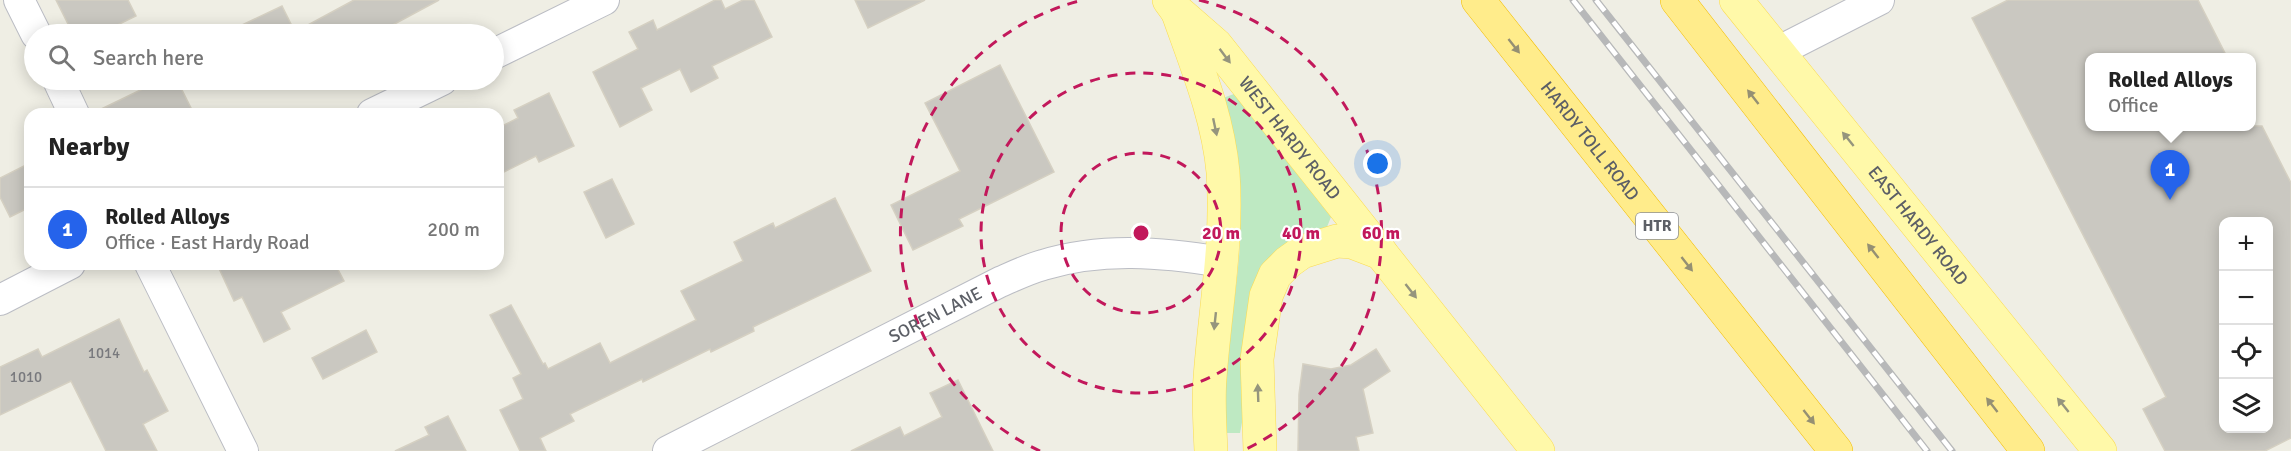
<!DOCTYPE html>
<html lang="en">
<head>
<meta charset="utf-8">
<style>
  body { margin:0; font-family:Signika,sans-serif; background:#f2f2f2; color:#222 }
  .controls { position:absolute; right:18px; bottom:18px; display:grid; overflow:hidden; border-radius:12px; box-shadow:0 3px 15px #0003 }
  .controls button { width:54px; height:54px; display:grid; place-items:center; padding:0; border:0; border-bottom:2px solid #e0e0e0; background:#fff; color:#222; font:30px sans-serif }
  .you { position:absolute; left:1378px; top:164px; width:21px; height:21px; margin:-15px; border:4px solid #fff; border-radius:50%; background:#1a73e8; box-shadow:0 0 0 9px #1a73e833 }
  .badge { display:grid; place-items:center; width:39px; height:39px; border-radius:50%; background:#2563eb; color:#fff; font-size:20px; font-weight:700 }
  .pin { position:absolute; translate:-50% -50px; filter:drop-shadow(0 2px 3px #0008) }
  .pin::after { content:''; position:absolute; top:32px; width:21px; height:18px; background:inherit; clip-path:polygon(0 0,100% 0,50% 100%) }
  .popup { position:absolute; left:2085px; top:53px; width:171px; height:78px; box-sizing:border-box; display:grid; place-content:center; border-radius:12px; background:#fff; filter:drop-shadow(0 2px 4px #0005); font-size:20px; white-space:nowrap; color:#767676 }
  .popup b { font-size:22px; color:#222 }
  .popup::after { content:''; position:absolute; left:50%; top:100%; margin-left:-12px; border:12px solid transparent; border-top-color:#fff }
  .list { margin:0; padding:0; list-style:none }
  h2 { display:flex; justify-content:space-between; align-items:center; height:78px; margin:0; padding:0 24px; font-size:26px }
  h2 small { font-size:20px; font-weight:400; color:#767676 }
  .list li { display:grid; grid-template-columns:39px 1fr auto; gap:18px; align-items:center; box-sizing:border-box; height:84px; padding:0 24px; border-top:2px solid #e0e0e0 }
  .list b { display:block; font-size:22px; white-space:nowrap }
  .list p { margin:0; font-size:20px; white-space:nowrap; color:#767676 }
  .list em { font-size:20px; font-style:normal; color:#767676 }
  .icon { flex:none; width:33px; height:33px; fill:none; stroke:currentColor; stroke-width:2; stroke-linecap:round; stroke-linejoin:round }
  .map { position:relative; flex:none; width:2291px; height:451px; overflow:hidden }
  .search { position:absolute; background:#fff; box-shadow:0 3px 15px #0003; left:24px; top:24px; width:480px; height:66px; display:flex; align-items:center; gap:15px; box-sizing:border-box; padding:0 21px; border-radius:33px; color:#767676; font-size:22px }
  .panel { position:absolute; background:#fff; box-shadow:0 3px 15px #0003; left:24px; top:108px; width:480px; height:162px; border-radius:18px }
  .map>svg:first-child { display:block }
  .green { fill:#bee9c2 }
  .building { fill:#cac8c1; stroke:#d5d0c2; stroke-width:1.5; fill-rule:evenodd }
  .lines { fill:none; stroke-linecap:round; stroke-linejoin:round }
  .minor-casing { stroke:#bbbdc4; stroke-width:32 }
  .major-casing { stroke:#fbdb51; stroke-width:34 }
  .highway-casing { stroke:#f3bd00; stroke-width:34 }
  .minor { stroke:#fff; stroke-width:30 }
  .major { stroke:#fff9a9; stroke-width:33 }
  .highway { stroke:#ffec8b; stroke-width:33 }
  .rail-casing { stroke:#b7b8b9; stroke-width:7 }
  .rail { stroke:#fff; stroke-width:4.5; stroke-dasharray:14; stroke-linecap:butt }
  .oneway { fill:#959073 }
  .oneway2 { fill:#95957d }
  .ring { fill:none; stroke:#c2185b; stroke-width:3; stroke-dasharray:10 8 }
  .labels { text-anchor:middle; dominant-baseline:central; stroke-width:4.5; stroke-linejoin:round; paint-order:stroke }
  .number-label { font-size:15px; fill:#78797d }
  .shield { fill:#fff; stroke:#8d8f94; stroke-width:1.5 }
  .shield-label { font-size:16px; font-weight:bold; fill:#5c5f66 }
  .street-label { font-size:18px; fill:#5c5f66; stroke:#fff }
  .centre { fill:#c2185b; stroke:#fff; stroke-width:3 }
  .ring-label { font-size:18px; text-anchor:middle; font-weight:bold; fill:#c2185b; stroke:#fff; stroke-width:4.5; stroke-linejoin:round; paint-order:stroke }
</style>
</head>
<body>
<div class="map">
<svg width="2291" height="451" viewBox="0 0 2291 451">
  <rect width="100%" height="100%" fill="#efeee4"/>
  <!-- green -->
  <path class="green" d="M1234,94L1331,217L1327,227L1308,233L1290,243L1244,412L1240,433H1226C1221,370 1236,307 1240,244C1242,196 1231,146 1223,98Z"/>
  <!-- building -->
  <g class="building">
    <path d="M56,0H128L136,16L99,34H73Z"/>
    <path d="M354,0H439L376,34H223L282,6L295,32Z"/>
    <path d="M715,0H721L725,9L743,0H754L772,37L712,66L718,78L691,92L680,69L641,88L652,110L620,127L593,72L638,49L629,32L653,20L657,30Z"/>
    <path d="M855,0H925L868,28Z"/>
    <path d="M2008,0H2198L2227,57H2089V126H2262L2291,183V438L2265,451H2165L2143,409L2166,397L1972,18ZM2223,222H2268V429H2223Z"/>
    <path d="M1000,65L1054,172L959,219L963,226L913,250L891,205L960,171L925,103Z"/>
    <path d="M161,80H177L194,114H91Z"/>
    <path d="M549,93L574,146L539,162L536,156L498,175V128L518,118L514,110Z"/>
    <path d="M30,163V207L10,217L0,197V178Z"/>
    <path d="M612,179L634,224L606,238L584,192Z"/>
    <path d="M835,198L871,271L753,327L754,331L711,352L710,349L643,382L642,379L570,414L574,421L540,438L546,451H520L500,410L523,399L513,378L521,374L490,315L511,305L543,364L545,363L548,369L600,343L610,363L696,320L681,291L743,261L734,242L773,223L775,228Z"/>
    <path d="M217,264H335L344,281L281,312L290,329L264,342L242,297L234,301Z"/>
    <path d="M119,319L144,372L147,370L168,411L143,424L157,451H106L71,381L0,415V367L38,349L42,357Z"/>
    <path d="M366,330L377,352L323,379L312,358Z"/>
    <path d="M1376,349L1390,371L1363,389L1373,433L1356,437L1359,451H1298L1299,394L1303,364L1331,369L1351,365Z"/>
    <path d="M958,380L993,451H851L900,427L904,436L942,417L930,393Z"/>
    <path d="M448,416L466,451H395L429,435L425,427Z"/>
  </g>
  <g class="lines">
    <defs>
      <g id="minor">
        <path d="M19,0L36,34"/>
        <path d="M1777,52L1879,0"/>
        <path d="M494,54L604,0"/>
        <path d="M58,80L74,114"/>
        <path d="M372,114L442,80"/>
        <path d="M150,264L243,451"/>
        <path d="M0,300L70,264"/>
        <path id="s1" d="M668,451L1000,282C1014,276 1028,269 1043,265C1101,247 1162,252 1221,262"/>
      </g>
      <g id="major">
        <path id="s2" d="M1169,0L1177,11L1216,45L1538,451"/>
        <path id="s3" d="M1736,0L2100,451"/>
        <path d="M1178,13C1196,64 1218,117 1223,172C1228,241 1215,309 1210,378C1208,402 1210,427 1211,451"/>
        <path d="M1260,451L1257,359L1266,296L1275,275L1288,262L1302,252L1337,241L1352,242L1381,253"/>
      </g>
      <g id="highway">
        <path id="s4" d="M1478,0L1836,451"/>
        <path d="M1677,0L2028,451"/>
      </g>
    </defs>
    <!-- minor casing -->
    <use href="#minor" class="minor-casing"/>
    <!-- major casing -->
    <use href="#major" class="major-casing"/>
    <!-- highway casing -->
    <use href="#highway" class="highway-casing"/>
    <!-- minor -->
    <use href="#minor" class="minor"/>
    <!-- major -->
    <use href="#major" class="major"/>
    <!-- highway -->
    <use href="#highway" class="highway"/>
    <defs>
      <g id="rail">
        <path d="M1573,0L1927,451"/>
        <path d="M1596,0L1952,451"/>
      </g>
    </defs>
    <!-- rail casing -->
    <use href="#rail" class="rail-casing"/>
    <!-- rail -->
    <use href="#rail" class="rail"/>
  </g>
  <!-- one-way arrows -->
  <defs><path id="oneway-solid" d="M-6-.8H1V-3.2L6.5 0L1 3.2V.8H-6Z" transform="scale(1.5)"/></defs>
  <g class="oneway">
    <use href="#oneway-solid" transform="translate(1514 46) rotate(52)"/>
    <use href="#oneway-solid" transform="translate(1753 97) rotate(-128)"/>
    <use href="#oneway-solid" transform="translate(1873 251) rotate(-128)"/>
    <use href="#oneway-solid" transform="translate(1687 264) rotate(52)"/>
    <use href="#oneway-solid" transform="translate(1992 405) rotate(-128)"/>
    <use href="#oneway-solid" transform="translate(1809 417) rotate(52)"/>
  </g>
  <g class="oneway2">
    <use href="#oneway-solid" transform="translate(1225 56) rotate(53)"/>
    <use href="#oneway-solid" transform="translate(1215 127) rotate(78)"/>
    <use href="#oneway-solid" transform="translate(1848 139) rotate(-129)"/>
    <use href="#oneway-solid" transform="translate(1411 291) rotate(52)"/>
    <use href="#oneway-solid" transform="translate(1215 321) rotate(96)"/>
    <use href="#oneway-solid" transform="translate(1258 393) rotate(-92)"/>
    <use href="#oneway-solid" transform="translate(2063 405) rotate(-129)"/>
  </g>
  <!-- distance rings -->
  <g class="ring">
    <circle cx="1141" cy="233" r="80"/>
    <circle cx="1141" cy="233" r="160"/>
    <path d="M1040 451A240 240 0 0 1 1083 0M1199 0A240 240 0 0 1 1242 451"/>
  </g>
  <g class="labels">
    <!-- number labels -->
    <g class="number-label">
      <text x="104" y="353">1014</text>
      <text x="26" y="377">1010</text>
    </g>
    <!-- shield labels -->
    <rect class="shield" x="1636" y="213" width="42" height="26" rx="4.5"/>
    <g class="shield-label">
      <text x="1657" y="226">HTR</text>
    </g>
    <!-- street labels -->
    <g class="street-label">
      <text stroke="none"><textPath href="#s2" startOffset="184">WEST HARDY ROAD</textPath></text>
      <text stroke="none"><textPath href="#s4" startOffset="180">HARDY TOLL ROAD</textPath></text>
      <text stroke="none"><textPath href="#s3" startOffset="290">EAST HARDY ROAD</textPath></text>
      <text stroke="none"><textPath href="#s1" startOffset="300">SOREN LANE</textPath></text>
    </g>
  </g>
  <circle cx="1141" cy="233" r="9" class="centre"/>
  <g class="ring-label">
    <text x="1221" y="239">20 m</text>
    <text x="1301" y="239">40 m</text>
    <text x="1381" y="239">60 m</text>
  </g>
</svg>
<div class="controls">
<button>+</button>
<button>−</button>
<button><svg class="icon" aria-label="locate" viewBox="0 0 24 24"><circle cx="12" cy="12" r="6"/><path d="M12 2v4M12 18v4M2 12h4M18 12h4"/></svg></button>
<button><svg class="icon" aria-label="layers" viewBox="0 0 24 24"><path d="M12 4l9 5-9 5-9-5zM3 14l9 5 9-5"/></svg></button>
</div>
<div class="you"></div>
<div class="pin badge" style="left:2170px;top:200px">1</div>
<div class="popup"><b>Rolled Alloys</b>Office</div>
<div class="search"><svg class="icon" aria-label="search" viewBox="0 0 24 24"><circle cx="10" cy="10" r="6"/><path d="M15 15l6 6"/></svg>Search here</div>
<section class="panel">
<h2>Nearby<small></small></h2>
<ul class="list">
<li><span class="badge">1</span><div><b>Rolled Alloys</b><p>Office · East Hardy Road</p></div><em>200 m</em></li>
</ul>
</section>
</div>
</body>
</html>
